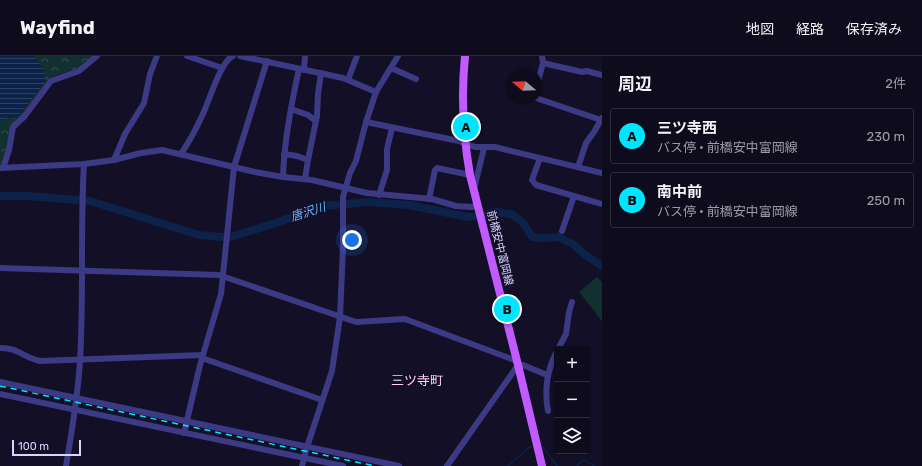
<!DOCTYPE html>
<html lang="ja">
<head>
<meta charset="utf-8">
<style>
  body { margin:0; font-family:Rubik,"Noto Sans JP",sans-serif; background:#171425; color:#f1f3f6 }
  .controls { position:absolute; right:12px; bottom:12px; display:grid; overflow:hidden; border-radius:4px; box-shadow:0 1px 3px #0004 }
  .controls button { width:36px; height:36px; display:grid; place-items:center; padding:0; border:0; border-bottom:1px solid #2e2b3b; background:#0e0b1c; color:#f1f3f6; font:20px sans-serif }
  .compass { position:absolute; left:506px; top:12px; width:36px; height:36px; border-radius:50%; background:#0e0b1c; box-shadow:0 1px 3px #0004; rotate:289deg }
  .scale { position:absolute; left:12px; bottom:10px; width:69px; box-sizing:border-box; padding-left:4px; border:2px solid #d9d4ff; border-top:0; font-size:11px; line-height:14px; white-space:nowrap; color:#d9d4ff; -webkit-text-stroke:3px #130f26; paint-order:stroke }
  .you { position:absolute; left:352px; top:184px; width:14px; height:14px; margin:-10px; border:3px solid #fff; border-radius:50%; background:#1a73e8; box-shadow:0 0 0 6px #1a73e833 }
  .badge { display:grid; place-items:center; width:26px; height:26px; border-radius:50%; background:#00e5ff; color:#111; font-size:13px; font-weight:700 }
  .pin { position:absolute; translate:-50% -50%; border:2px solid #fff; box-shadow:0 1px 4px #0006 }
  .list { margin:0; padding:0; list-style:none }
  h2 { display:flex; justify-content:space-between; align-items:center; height:52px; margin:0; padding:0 16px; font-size:17px }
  h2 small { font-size:13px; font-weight:400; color:#9b9ba3 }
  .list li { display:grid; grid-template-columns:26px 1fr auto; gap:12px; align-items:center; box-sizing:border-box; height:56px; margin:0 8px 8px; padding:0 8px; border:1px solid #2e2b3b; border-radius:4px }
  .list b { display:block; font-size:15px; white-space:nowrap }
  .list p { margin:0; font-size:13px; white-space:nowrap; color:#9b9ba3 }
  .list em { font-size:13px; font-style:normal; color:#9b9ba3 }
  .icon { flex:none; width:22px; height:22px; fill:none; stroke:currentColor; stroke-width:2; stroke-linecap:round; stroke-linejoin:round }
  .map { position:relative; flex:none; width:602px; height:410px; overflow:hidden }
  header { display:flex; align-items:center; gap:24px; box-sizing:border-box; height:56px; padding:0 20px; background:#0e0b1c; border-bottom:1px solid #2e2b3b }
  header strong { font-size:19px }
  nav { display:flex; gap:22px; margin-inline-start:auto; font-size:14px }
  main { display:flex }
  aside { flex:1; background:#0e0b1c }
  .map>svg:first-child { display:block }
  .forest { fill:url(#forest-crowns) }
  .garden { fill:#12302f }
  .water { fill:url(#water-rules) }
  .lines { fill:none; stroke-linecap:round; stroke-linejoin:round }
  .stream { stroke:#0c2248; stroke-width:1.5 }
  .river { stroke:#0c2248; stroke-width:8 }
  .minor { stroke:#3d3a85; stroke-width:6 }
  .major { stroke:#c25bff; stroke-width:8 }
  .rail { stroke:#00e5ff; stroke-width:1.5; stroke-dasharray:6 5; stroke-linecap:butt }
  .labels { text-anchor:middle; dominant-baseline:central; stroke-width:3; stroke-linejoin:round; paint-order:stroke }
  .street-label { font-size:11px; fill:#d9d4ff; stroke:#130f26 }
  .water-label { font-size:12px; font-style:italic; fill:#62b6ff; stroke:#130f26 }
  .quarter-label { font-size:13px; fill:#ffd6f0; stroke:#130f26 }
</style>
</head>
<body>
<header>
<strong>Wayfind</strong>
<nav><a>地図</a><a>経路</a><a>保存済み</a></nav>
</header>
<main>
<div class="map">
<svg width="602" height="410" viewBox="0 0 602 410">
  <defs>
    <pattern id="forest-crowns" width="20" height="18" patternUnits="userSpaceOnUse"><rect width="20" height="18" fill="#12302f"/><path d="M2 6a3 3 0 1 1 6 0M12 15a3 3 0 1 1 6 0" fill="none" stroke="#344d4e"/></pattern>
    <pattern id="water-rules" width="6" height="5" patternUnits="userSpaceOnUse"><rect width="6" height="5" fill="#0c2248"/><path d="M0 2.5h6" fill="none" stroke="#2f4163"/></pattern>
  </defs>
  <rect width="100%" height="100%" fill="#130f26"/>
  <!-- forest -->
  <path class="forest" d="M0,0H94L81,11L52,21L24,58L12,69L8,92L0,111Z"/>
  <!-- garden -->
  <path class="garden" d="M597,221L602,226V265L579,236Z"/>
  <!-- water -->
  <path class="water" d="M0,0H33C40,7 46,15 46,25L30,45L22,56L14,64L12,62L8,61L3,65H0Z"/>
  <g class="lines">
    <!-- stream -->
    <g class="stream">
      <path d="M543,391L557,410"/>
      <path d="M508,410L528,392L532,390"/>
      <path d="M577,410L582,405L585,404L594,410"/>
    </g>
    <!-- river -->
    <path class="river" d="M0,140H27L90,145L199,179L219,181H230L276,167L322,150L369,146L409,149L468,161L486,159L495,156L511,158L516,161L523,167L532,181L540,182L558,181L573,188L584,198L602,210"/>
    <!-- minor -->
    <g class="minor">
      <path d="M187,0L222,12"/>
      <path d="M240,0L343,22L376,36"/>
      <path d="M543,7L582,16L587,15L602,19"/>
      <path d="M391,12L416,23"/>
      <path d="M304,14L305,0"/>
      <path d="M348,24L357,0"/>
      <path d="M536,33L543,7L542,0"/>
      <path d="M536,42L601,64"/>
      <path d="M291,53L308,59L316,65"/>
      <path d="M366,66L459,85L475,91H495L507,94L602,117"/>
      <path d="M181,98C189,86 196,73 202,60C209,46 220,6 233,0"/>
      <path d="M284,98L297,100L308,104"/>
      <path d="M540,102L532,124L536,129L602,148"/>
      <path d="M114,104L125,78L144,47L150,18L157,0"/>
      <path d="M578,111L586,87L594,76L602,62"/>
      <path d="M0,112L84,108L114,104L141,97L162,94L255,116L283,121L312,124L367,137L432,143L456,150L472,151L478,148"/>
      <path d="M3,112L9,94L13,71L24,61L51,25L79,15L97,0"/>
      <path d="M283,121C284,85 291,49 299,13"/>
      <path d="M305,123L308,104L317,60L318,38L321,17"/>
      <path d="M474,133L484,92"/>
      <path d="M379,139L387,114V93L392,72"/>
      <path d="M429,143L435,114L437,112L470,119"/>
      <path d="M562,175L574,140"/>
      <path d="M0,212L219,219L356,266L405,263L517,305"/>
      <path d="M0,292C16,291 25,302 40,305L203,299"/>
      <path d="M558,293L566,278L569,256L572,246"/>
      <path d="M202,302L322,344"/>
      <path d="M0,326L399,410"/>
      <path d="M0,338L343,410"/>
      <path d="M548,355C544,334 547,314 557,295"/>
      <path d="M184,377L200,309L221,238L234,111L267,5"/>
      <path d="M66,410C72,375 78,340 80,305C84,239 80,173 84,108"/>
      <path d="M302,410L307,391L332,315L340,261L343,192V141L350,117L356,105L366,66L376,36L398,0"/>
      <path d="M447,410L518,309H523L547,319"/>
    </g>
    <!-- major -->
    <path class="major" d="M465,0C461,40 463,79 470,119L518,309L542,410"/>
    <!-- rail -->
    <path class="rail" d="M0,330L375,410"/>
  </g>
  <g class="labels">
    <!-- street labels -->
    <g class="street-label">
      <text transform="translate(500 192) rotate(76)">前橋安中富岡線</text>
    </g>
    <!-- water labels -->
    <g class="water-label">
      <text transform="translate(308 156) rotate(-18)">唐沢川</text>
    </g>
    <!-- quarter labels -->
    <g class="quarter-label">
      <text x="417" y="324">三ツ寺町</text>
    </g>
  </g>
</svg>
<div class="controls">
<button>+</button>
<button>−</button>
<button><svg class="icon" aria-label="layers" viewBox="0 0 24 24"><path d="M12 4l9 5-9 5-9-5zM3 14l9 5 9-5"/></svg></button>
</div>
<svg class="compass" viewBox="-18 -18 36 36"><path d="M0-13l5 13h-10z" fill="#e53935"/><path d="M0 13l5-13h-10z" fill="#9b9ba3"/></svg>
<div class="scale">100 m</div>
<div class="you"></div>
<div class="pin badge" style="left:466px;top:71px">A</div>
<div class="pin badge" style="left:507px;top:253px">B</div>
</div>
<aside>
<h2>周辺<small>2件</small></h2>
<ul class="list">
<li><span class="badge">A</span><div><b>三ツ寺西</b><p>バス停 · 前橋安中富岡線</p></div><em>230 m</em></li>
<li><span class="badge">B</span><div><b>南中前</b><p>バス停 · 前橋安中富岡線</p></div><em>250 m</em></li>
</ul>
</aside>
</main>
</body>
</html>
